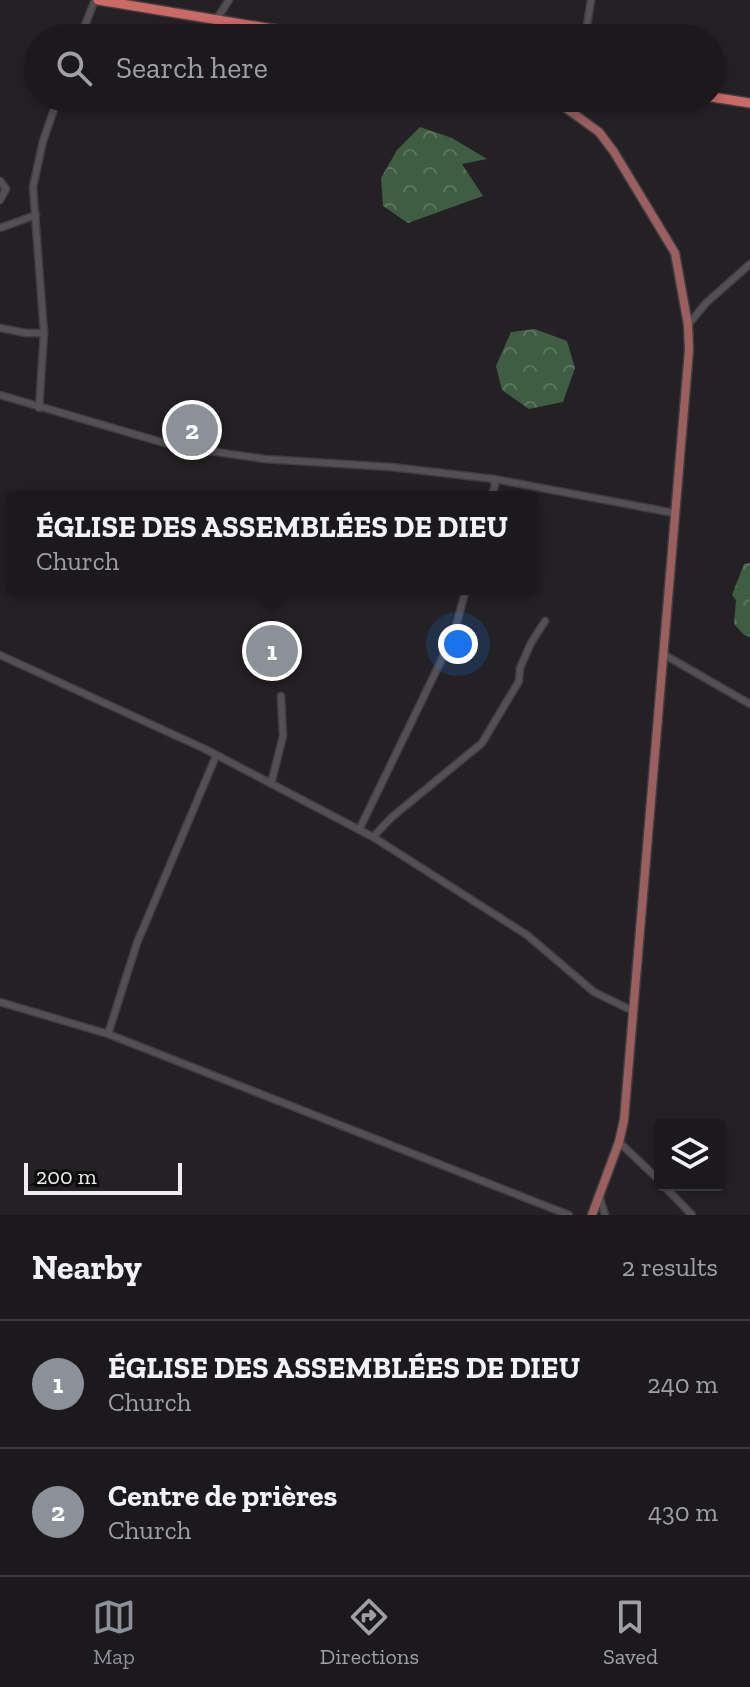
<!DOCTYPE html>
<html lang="en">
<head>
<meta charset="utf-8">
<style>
  body { margin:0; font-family:"Zilla Slab",serif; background:#282628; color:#f1f3f6 }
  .controls { position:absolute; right:24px; bottom:24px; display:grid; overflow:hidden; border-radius:8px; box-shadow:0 4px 12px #0003 }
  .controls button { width:72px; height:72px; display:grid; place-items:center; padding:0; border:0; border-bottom:2px solid #39383a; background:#1b191b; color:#f1f3f6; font:40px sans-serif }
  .scale { position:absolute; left:24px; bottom:20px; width:158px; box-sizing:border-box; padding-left:8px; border:4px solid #efedef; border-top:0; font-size:22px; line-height:28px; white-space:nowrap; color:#efedef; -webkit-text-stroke:6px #0c0b0c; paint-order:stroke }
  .you { position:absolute; left:458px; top:644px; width:28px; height:28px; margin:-20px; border:6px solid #fff; border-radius:50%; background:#1a73e8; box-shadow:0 0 0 12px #1a73e833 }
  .badge { display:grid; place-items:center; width:52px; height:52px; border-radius:50%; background:#8c9099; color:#fff; font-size:26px; font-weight:700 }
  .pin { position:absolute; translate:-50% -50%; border:4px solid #fff; box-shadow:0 2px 8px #0006 }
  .popup { position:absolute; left:6px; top:491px; width:532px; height:104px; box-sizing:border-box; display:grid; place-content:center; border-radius:8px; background:#1b191b; filter:drop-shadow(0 2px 6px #0005); font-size:26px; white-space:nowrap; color:#a0a0a3 }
  .popup b { font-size:30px; color:#f1f3f6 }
  .popup::after { content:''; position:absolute; left:50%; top:100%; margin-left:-16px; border:16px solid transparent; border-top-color:#1b191b }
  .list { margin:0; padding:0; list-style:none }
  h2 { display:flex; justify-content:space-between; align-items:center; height:104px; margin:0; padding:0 32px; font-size:34px }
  h2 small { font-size:26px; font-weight:400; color:#a0a0a3 }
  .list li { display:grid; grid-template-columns:52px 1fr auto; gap:24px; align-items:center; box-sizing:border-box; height:128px; padding:0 32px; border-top:2px solid #39383a }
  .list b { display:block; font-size:30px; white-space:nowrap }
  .list p { margin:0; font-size:26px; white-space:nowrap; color:#a0a0a3 }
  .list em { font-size:26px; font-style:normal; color:#a0a0a3 }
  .icon { flex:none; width:44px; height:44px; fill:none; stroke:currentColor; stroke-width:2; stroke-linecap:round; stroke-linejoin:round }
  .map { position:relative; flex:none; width:750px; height:1215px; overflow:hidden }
  .search { position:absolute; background:#1b191b; box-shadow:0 4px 12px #0003; left:24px; right:24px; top:24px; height:88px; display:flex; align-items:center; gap:20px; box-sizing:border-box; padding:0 28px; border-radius:44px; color:#a0a0a3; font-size:30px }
  .sheet { height:360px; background:#1b191b }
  nav { display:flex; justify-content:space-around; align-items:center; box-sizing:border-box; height:112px; border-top:2px solid #39383a; background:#1b191b; font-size:22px; color:#a0a0a3 }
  nav a { display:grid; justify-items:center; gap:4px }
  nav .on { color:#8c9099 }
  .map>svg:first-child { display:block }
  .forest { fill:url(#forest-crowns) }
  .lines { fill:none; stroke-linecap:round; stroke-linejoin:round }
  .minor-casing { stroke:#3f3d3f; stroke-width:9 }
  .major-casing { stroke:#3f3d3f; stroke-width:11 }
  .highway-casing { stroke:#3f3d3f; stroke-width:12 }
  .minor { stroke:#534f53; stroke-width:6 }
  .major { stroke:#9b5f5f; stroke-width:8 }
  .highway { stroke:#cb6967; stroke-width:9 }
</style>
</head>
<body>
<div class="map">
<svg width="750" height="1215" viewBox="0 0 750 1215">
  <defs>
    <pattern id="forest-crowns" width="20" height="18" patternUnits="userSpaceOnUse" patternTransform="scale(2)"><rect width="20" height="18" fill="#3f5d43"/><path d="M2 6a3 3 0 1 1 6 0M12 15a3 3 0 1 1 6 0" fill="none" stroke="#5b755e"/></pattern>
  </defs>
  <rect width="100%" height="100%" fill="#242124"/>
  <!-- forest -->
  <g class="forest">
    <path d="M420,127L452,138L487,159L462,164L483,196L408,223L383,206L381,178L397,150Z"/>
    <path d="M535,329L567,341L575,368L563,402L529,409L502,390L496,366L511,332Z"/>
    <path d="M750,563V637L744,635L734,624L736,600L732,595L744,564Z"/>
  </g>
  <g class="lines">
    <defs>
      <g id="minor">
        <path d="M216,20L229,0"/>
        <path d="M80,38L95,0"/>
        <path d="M585,38L591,0"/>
        <path d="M0,181L6,189L0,200"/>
        <path d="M0,228L36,215"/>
        <path d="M688,325L706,303L750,264"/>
        <path d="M0,328L26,333H44"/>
        <path d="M0,395L175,446L265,459L391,467L494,479L674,513"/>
        <path d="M39,408L44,333L33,187L43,141L58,98"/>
        <path d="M491,497L495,486L494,479"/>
        <path d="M663,654L750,704"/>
        <path d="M0,655L205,749L373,837L527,935L594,992L633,1011"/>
        <path d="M271,784L283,736L281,696"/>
        <path d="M359,830L440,663L456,626L466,589"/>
        <path d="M373,837L392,817L482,743L519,681L520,668L531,643L545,621"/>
        <path d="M0,1002L108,1034L569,1215"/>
        <path d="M108,1034L137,943L216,756"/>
        <path d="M619,1142L660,1181"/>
        <path d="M663,1185L692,1215"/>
        <path d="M600,1198L605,1215"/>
      </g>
      <path id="major" d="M552,98L599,132L614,152L675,253L688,325L689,350L624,1120L619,1142L592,1215"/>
      <g id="highway">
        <path d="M98,0L327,38"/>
        <path d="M712,97L750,103"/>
      </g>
    </defs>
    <!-- minor casing -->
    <use href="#minor" class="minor-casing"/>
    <!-- major casing -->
    <use href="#major" class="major-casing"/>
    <!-- highway casing -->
    <use href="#highway" class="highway-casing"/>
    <!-- minor -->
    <use href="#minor" class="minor"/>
    <!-- major -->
    <use href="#major" class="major"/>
    <!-- highway -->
    <use href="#highway" class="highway"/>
  </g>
</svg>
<div class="controls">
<button><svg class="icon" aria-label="layers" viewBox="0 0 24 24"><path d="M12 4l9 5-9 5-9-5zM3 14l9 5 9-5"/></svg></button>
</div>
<div class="scale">200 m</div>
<div class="you"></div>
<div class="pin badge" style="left:272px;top:651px">1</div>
<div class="popup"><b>ÉGLISE DES ASSEMBLÉES DE DIEU</b>Church</div>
<div class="pin badge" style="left:192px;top:430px">2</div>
<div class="search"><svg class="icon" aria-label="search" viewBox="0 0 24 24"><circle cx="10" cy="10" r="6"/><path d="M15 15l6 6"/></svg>Search here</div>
</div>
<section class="sheet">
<h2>Nearby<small>2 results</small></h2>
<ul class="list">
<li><span class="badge">1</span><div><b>ÉGLISE DES ASSEMBLÉES DE DIEU</b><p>Church</p></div><em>240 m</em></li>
<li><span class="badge">2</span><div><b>Centre de prières</b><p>Church</p></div><em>430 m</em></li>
</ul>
</section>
<nav>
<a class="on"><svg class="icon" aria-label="map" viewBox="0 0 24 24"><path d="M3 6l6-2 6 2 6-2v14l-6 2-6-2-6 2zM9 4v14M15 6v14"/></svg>Map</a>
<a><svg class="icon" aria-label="directions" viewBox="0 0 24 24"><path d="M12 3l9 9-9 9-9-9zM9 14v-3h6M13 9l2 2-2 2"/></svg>Directions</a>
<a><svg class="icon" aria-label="saved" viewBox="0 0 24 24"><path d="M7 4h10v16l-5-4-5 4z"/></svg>Saved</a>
</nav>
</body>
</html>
